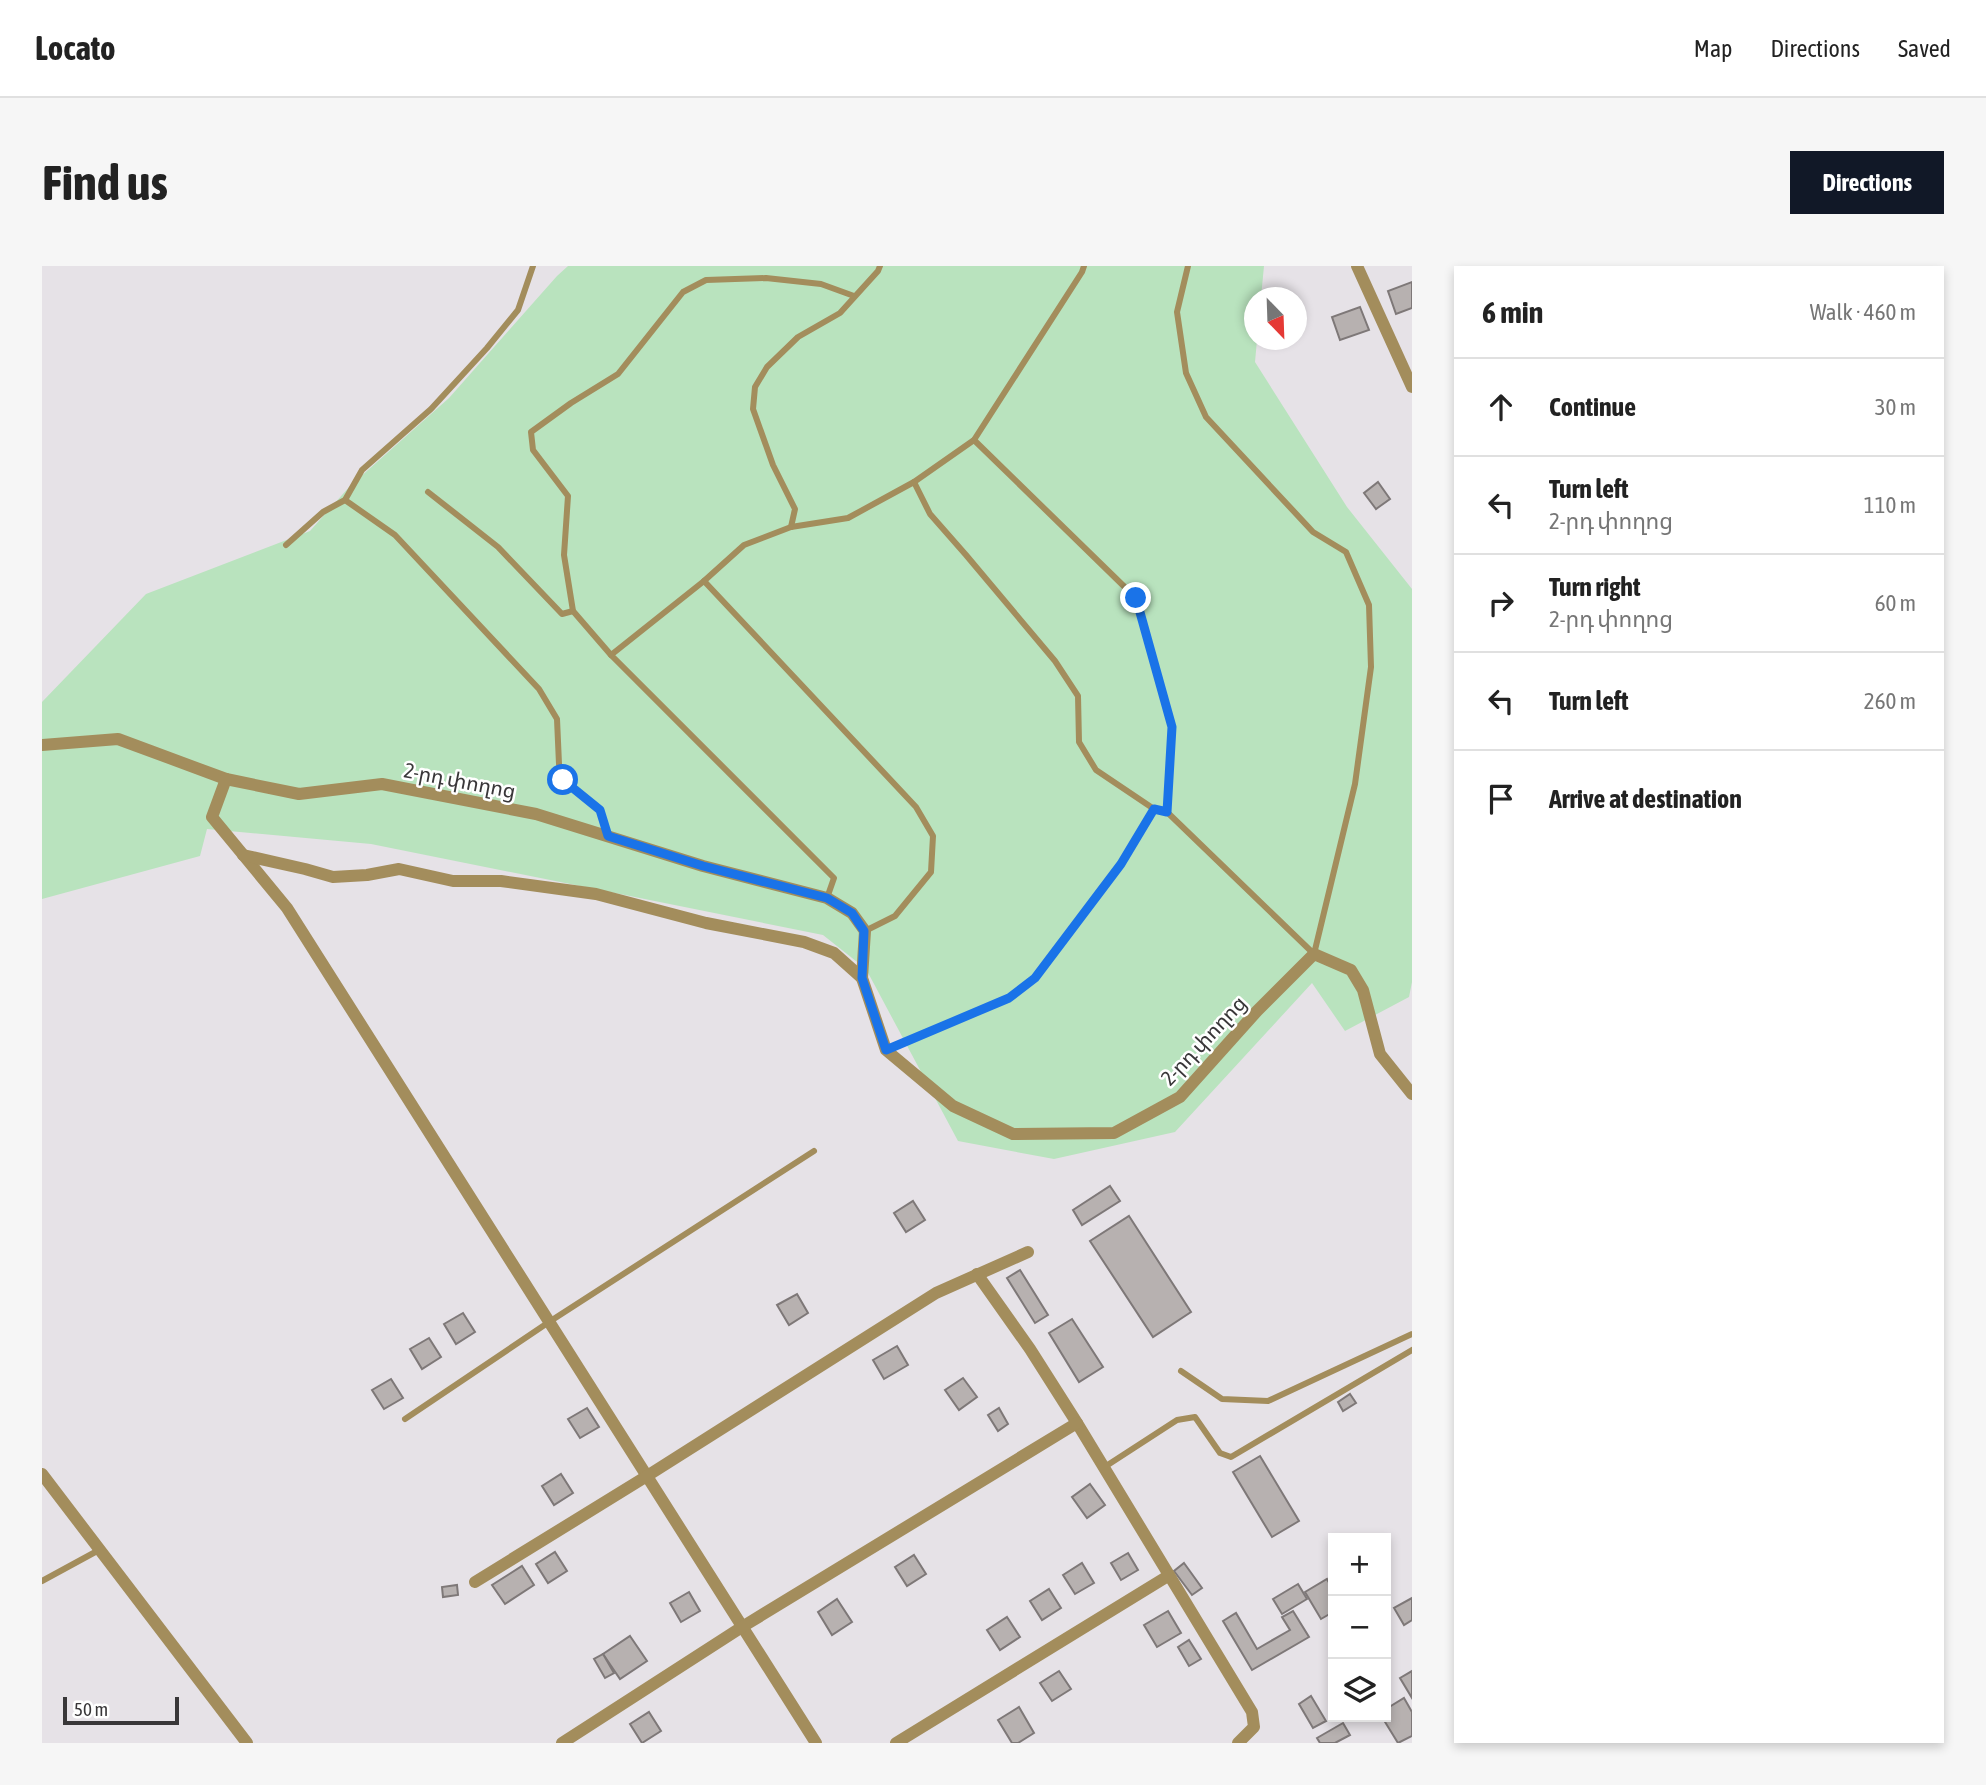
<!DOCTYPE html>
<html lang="en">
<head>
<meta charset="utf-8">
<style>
  body { margin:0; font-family:"Asap Condensed","Noto Sans Armenian",sans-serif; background:#f6f6f6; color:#222 }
  .controls { position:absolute; right:21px; bottom:21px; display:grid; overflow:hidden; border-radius:0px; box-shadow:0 4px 10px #0003 }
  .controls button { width:63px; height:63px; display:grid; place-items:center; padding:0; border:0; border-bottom:2px solid #e0e0e0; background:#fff; color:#222; font:35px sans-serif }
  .compass { position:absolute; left:1202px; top:21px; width:63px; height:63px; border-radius:50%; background:#fff; box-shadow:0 4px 10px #0003; rotate:157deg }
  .scale { position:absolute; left:21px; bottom:18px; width:116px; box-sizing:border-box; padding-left:7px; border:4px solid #393739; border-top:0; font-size:19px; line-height:24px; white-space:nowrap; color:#393739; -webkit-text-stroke:5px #fff; paint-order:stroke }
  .stop { position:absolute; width:21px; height:21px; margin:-16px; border:5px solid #1a73e8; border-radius:50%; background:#fff }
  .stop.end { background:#1a73e8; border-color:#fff; box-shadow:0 2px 7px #0008 }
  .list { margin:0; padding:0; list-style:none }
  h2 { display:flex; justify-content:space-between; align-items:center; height:91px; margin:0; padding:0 28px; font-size:30px }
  h2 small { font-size:23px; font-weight:400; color:#767676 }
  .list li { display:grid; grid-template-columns:46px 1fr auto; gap:21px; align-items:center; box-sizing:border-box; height:98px; padding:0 28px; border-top:2px solid #e0e0e0 }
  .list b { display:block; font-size:26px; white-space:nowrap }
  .list p { margin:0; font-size:23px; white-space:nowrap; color:#767676 }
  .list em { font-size:23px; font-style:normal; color:#767676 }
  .icon { flex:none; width:38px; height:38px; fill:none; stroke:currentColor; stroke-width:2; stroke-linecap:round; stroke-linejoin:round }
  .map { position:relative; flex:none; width:1370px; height:1477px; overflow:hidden; border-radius:0px }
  header { display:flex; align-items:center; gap:42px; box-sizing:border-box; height:98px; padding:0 35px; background:#fff; border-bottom:2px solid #e0e0e0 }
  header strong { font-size:33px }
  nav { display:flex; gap:38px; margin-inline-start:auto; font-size:24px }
  .intro { display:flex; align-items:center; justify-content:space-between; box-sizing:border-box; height:168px; padding:0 42px }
  h1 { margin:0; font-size:49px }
  .button { padding:18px 32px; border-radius:0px; background:#111827; color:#fff; font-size:24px; font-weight:700 }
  main { display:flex; gap:42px; padding:0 42px }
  aside { flex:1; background:#fff; border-radius:0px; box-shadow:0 4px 10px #0003 }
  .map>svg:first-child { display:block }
  .green { fill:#b9e3be }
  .building { fill:#b7b1b0; stroke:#7e7878; stroke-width:2 }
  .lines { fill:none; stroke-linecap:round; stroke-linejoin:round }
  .lane { stroke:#a38d5c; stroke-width:6 }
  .street { stroke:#a38d5c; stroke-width:12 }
  .route { stroke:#1a73e8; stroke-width:9 }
  .labels { text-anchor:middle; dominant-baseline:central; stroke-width:5; stroke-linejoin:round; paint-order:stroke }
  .street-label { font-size:21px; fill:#393739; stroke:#fff }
</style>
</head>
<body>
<header>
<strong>Locato</strong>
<nav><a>Map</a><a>Directions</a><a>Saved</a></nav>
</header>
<div class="intro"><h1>Find us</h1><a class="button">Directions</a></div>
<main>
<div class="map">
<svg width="1370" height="1477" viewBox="0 0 1370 1477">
  <rect width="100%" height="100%" fill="#e6e2e7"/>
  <!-- green -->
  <path class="green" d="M526,0H1222L1219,31L1212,32V74H1215L1213,96L1305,241L1370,323V716L1367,731L1303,765L1270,717L1133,866L1012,893L916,875L824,703L781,669L329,578L165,563L158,590L0,633V436L104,328L268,265L308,220L407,132L515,10Z"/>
  <!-- building -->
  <g class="building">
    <path d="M1370,16V42L1354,48L1346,25Z"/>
    <path d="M1318,41L1327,64L1298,74L1290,51Z"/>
    <path d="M1336,216L1348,233L1334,243L1322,227Z"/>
    <path d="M1068,920L1078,935L1040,959L1031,944Z"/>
    <path d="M871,935L883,954L864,966L852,947Z"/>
    <path d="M1087,950L1149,1046L1111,1071L1048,975Z"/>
    <path d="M978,1004L1006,1049L993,1057L965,1012Z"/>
    <path d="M755,1028L766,1047L747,1059L735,1039Z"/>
    <path d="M421,1047L433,1066L414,1078L402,1058Z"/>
    <path d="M1030,1053L1061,1101L1037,1116L1007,1067Z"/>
    <path d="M387,1072L399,1091L380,1103L368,1083Z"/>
    <path d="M855,1080L866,1099L842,1113L831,1094Z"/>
    <path d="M921,1112L935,1131L917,1144L903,1124Z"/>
    <path d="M349,1113L361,1132L342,1143L330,1124Z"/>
    <path d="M1308,1128L1314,1137L1301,1145L1296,1136Z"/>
    <path d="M545,1142L557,1161L538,1172L526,1153Z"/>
    <path d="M957,1142L966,1158L956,1165L946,1149Z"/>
    <path d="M1218,1190L1257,1255L1230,1271L1191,1206Z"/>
    <path d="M519,1208L531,1227L512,1239L500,1220Z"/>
    <path d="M1048,1218L1063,1239L1045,1252L1030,1231Z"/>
    <path d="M513,1286L525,1305L506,1317L494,1298Z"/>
    <path d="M1086,1287L1096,1304L1079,1314L1069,1297Z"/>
    <path d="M872,1289L884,1308L865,1320L853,1301Z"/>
    <path d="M1040,1297L1052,1317L1033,1328L1021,1309Z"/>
    <path d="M1142,1297L1160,1322L1150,1329L1132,1305Z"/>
    <path d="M480,1300L492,1319L463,1338L450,1319Z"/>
    <path d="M1285,1313L1291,1324V1346L1279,1353L1263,1326Z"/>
    <path d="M1256,1318L1265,1333L1240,1348L1231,1333Z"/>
    <path d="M415,1319L416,1329L401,1331L400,1321Z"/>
    <path d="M1007,1323L1019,1342L1000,1354L988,1335Z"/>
    <path d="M647,1326L658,1345L639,1356L628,1337Z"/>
    <path d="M1370,1332V1354L1362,1359L1352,1342Z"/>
    <path d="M795,1333L810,1356L790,1369L776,1346Z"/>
    <path d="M1126,1345L1139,1367L1115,1381L1102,1359Z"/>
    <path d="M1251,1345L1267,1371L1210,1404L1181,1355L1194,1347L1215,1383L1248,1364L1240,1351Z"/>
    <path d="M965,1351L978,1371L958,1384L945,1364Z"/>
    <path d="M588,1370L605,1395L578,1413L561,1388Z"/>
    <path d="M1147,1374L1159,1393L1147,1400L1136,1381Z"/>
    <path d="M561,1388L572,1407L563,1412L552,1393Z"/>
    <path d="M1017,1405L1029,1423L1010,1435L998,1417Z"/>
    <path d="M1370,1405V1432L1358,1412Z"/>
    <path d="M1269,1430L1284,1455L1271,1462L1257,1438Z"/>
    <path d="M1362,1432L1370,1446V1470L1356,1477L1340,1451H1344V1443Z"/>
    <path d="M977,1441L992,1467L976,1477H970L956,1454Z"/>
    <path d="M607,1446L619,1465L600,1477L588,1458Z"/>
    <path d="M1301,1457L1308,1469L1293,1477H1278L1275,1472Z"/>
  </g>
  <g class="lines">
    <!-- lane -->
    <g class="lane">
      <path d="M1146,0L1135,46L1144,107L1164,151L1271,266L1304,286L1327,339L1329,401L1313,518L1272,688"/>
      <path d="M932,174L1094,332L1130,461L1125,546L1272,688"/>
      <path d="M872,216L888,248L924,289L1013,395L1036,430L1037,476L1054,504L1112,543L1125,546"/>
      <path d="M386,226L456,281L520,348L531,345"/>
      <path d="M303,234L353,269L497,423L515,453L517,498L521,514L558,544L565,568"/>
      <path d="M749,261L753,243L731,199L711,143L713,121L725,101L756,71L798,47L836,5L838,0"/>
      <path d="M244,279L281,246L303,234L320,204L389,143L445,82L476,44L491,0"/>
      <path d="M662,315L874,541L891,570L889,606L853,650L823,665"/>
      <path d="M569,389L531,345L522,289L526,230L491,184L489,166L529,137L576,108L641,26L664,14L724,12L779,18L812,30"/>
      <path d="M785,632L792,612L569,389L662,315L702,279L749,261L806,252L872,216L932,174L1040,6L1042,0"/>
      <path d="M845,784L967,732L994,712L1079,598L1112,543"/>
      <path d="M1139,1105L1180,1133L1226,1135L1370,1068"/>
      <path d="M363,1153L507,1056L772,885"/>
      <path d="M1061,1202L1135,1154L1153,1151L1178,1187L1189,1191L1370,1084"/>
      <path d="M0,1315L57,1284"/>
    </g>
    <!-- street -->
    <g class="street">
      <path d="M1315,0L1370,121"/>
      <path d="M0,479L76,473L184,513L257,528L340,518L494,548L661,600L785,632L810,647L823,665L820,712L844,784L911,840L971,868L1072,867L1138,831L1215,745L1272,688L1309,704L1321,724L1338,788L1370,828"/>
      <path d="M184,513L170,551L245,642L774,1477"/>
      <path d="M201,589L263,603L291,611L325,609L357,603L411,615H459L554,628L664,657L762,676L792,687L820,712"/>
      <path d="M935,1008L988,1083L1035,1157L1210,1446L1212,1461L1196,1477"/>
      <path d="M0,1208L205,1477"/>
      <path d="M433,1316L605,1210L894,1027L986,986"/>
      <path d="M520,1477L700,1361L1035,1157"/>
      <path d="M854,1477L1126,1310"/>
    </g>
  </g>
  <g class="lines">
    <!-- route -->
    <path class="route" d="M521,514L558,544L566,570L661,600L785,632L810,647L822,665L820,712L844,784L967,732L993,712L1079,598L1112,543L1125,546L1130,461L1094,332"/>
  </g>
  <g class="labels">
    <!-- street labels -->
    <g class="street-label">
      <text transform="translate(418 514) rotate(11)">2-րդ փողոց</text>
      <text transform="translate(1161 774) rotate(-47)">2-րդ փողոց</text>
    </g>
  </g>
</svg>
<div class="controls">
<button>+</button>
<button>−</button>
<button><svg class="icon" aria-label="layers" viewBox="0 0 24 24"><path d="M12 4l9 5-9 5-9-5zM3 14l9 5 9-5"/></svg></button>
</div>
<svg class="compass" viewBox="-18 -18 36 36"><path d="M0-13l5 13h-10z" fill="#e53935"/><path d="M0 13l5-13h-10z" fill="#767676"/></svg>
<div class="scale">50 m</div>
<div class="stop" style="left:521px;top:514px"></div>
<div class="stop end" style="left:1094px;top:332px"></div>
</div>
<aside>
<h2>6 min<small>Walk · 460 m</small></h2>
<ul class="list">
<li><svg class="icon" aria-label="ahead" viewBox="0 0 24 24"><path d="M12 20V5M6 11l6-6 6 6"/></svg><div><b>Continue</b></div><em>30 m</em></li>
<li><svg class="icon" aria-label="left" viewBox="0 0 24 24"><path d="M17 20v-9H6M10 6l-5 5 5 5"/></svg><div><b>Turn left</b><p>2-րդ փողոց</p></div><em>110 m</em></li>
<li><svg class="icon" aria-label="right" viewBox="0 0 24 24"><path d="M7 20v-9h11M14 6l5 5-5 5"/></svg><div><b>Turn right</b><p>2-րդ փողոց</p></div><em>60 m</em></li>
<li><svg class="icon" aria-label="left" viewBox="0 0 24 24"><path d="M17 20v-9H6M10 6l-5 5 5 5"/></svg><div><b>Turn left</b></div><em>260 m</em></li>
<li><svg class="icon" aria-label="arrive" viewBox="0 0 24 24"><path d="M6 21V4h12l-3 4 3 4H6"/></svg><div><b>Arrive at destination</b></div></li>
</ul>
</aside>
</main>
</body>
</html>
